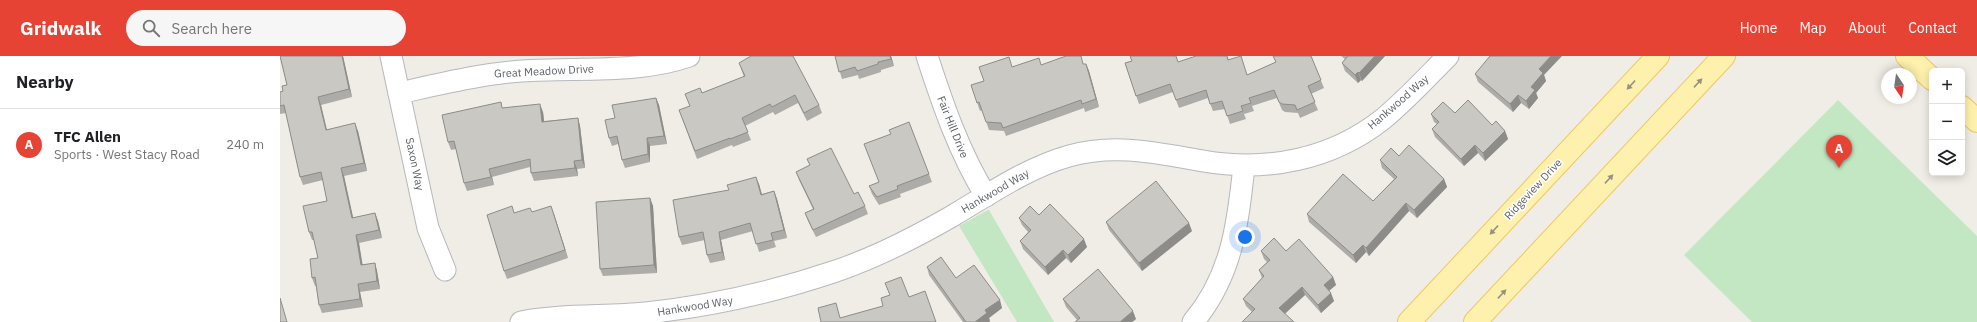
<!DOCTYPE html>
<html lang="en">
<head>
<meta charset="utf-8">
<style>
  body { margin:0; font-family:"IBM Plex Sans",sans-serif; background:#f6f6f6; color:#202124 }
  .controls { position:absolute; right:12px; top:12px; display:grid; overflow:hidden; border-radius:6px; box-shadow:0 2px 10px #0003 }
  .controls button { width:36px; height:36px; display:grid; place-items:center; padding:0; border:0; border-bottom:1px solid #e0e0e0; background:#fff; color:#202124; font:20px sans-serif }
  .compass { position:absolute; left:1601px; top:12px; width:36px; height:36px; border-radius:50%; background:#fff; box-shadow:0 2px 10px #0003; rotate:167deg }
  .you { position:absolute; left:965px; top:181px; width:14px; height:14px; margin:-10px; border:3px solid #fff; border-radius:50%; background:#1a73e8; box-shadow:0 0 0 6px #1a73e833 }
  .badge { display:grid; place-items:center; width:26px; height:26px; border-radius:50%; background:#e74334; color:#fff; font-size:13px; font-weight:700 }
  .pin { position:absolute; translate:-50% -33px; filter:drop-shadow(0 1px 2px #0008) }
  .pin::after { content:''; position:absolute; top:21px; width:14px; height:12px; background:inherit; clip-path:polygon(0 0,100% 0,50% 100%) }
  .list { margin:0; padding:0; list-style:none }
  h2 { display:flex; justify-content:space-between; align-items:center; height:52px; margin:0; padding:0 16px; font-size:17px }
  h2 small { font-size:13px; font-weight:400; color:#757577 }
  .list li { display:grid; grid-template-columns:26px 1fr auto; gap:12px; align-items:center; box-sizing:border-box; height:72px; padding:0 16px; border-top:1px solid #e0e0e0 }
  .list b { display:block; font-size:15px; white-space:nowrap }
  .list p { margin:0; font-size:13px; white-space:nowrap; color:#757577 }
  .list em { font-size:13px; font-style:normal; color:#757577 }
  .icon { flex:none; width:22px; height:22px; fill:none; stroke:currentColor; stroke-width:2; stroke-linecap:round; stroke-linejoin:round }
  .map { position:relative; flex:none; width:1697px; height:266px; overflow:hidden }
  header { display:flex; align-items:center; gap:24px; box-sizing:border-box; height:56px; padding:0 20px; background:#e74334; color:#fff }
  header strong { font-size:19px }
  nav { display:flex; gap:22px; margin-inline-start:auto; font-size:14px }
  .search { width:280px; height:36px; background:#f6f6f6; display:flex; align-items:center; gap:10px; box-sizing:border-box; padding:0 14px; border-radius:22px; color:#757577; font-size:15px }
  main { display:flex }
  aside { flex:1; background:#fff }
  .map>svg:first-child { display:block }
  .green { fill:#c3e7c3 }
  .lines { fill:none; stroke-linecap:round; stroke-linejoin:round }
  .minor-casing { stroke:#b6b8bc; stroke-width:23 }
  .major-casing { stroke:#f0c85f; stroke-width:24 }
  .minor { stroke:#fff; stroke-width:21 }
  .major { stroke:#fef1ad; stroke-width:22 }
  .wall { fill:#aeaca8 }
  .shaded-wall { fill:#8d8c88 }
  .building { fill:#cac8c3; stroke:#8d8c88 }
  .oneway { fill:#95937f }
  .labels { text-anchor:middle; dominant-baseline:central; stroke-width:3; stroke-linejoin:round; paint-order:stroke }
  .street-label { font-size:11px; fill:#5d6166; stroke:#fff }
</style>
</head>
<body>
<header>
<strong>Gridwalk</strong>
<div class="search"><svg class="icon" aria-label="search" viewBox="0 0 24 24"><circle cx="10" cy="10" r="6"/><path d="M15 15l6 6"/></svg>Search here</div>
<nav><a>Home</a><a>Map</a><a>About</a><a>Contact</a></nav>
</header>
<main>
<aside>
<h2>Nearby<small></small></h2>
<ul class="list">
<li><span class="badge">A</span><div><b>TFC Allen</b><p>Sports · West Stacy Road</p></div><em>240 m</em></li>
</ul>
</aside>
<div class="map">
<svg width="1697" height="266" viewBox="0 0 1697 266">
  <rect width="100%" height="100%" fill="#f0ede6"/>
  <!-- green -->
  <g class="green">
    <path d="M1558,44L1697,180V266H1472L1404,199Z"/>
    <path d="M708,154H709L774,266H737L679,170Z"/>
  </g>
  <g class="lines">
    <defs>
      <g id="minor">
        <path d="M111,0L148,172L165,214"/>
        <path d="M647,0C663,49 679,96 706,140"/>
        <path d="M119,37C160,28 200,18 242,15C295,11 359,18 409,0"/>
        <path d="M241,266C282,258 324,261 366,257C431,250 494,236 556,215C597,201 636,181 674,159C711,137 747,112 789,100C835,87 877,97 923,105C987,116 1051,104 1103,63C1126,44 1147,21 1168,0"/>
        <path d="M913,266C952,220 958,167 964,110"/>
      </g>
      <g id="major">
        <path d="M1627,0L1652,23"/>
        <path d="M1682,51L1697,65"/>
        <path d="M1129,266L1378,0"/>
        <path d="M1195,266L1444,0"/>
      </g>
    </defs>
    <!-- minor casing -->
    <use href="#minor" class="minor-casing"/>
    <!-- major casing -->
    <use href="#major" class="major-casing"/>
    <!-- minor -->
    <use href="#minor" class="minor"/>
    <!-- major -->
    <use href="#major" class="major"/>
  </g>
  <!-- wall -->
  <g class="wall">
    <path d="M0,0H63L72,41L41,49L47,73L78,75L87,115L64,120L73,162L95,157L98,165L102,182L79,187L82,209L95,207L97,215L100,233L80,236L83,251L42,257L39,249L36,230H35L32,222L38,202L34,184H32L29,176L47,145L43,124L23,129L20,121L6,57L0,58V36L3,35L7,29Z"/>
    <path d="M555,0H611L614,10L601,14V16L579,23L578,19L562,23Z"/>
    <path d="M947,0L949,4L968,19L996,6L993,0H1031L1044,32L1031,38L1038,54L1020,62L1018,57L1005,56L1002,54L997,42L972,50L974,55L964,58L966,63L950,68L945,53L933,55L928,42L899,52L893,36L859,48L845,7L852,5L898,6Z"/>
    <path d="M1061,0H1105L1082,25L1081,24L1078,27L1065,15L1062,7L1065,3Z"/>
    <path d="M459,7L539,49L542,57L527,65L518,47L495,59L493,56L465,70L471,84L453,91L452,89L417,103L399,54L410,50L422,37L464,21Z"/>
    <path d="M804,8H806L809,15L819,51L805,56L804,52L726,80L724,75L709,74L702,54L700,55L691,29L704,25L732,11L761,9Z"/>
    <path d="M1195,18L1264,19L1266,25L1256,37L1258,42L1249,53L1241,47L1233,56L1198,26Z"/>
    <path d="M376,42L379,49L387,88L370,90V106L345,112L342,104L338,88L332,90L329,82L335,62Z"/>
    <path d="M223,52L263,56L264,65L298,62L300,70L305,112L297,113L298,120L254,125L251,117L250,111L212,121L214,129L187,135L184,127L176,93L171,94L168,86Z"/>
    <path d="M1175,57L1212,69L1225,75L1228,83L1205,105L1198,97L1184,110L1155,81L1152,73L1157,68L1154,66L1151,58Z"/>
    <path d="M629,66L652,126L620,138L621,141L599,149L592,138L589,130L599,126L611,78Z"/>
    <path d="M1119,100L1164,123L1167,131L1137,162L1129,155L1089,200L1086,196L1076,207L1029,166L1027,158L1093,145L1114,123L1102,112L1100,104Z"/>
    <path d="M527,103L574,138L585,150L588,158L536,181L528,165L525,157L533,153L519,124L516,116L530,109Z"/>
    <path d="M479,128L482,138L494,135L497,143L507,182L494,185L496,191L479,196L473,175L441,184L445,204L430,207L427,199L425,184L402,189L399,181L449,134Z"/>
    <path d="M370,142L373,150L377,217L323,220L320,213Z"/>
    <path d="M252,156L274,158L288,202L227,223L224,215L234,157Z"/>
    <path d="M759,159L807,191L791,207L786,202L768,219L743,193L740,185L748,176L742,169L739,162Z"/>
    <path d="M826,166L912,175L862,215L829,174Z"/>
    <path d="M981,195H1006L1053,221L1056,229L1049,235L1054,245L1041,257L1025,239L1005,258L972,256L966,250L963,243L982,222L979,214L987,206L984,203Z"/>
    <path d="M647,211L676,222L722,252L709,262L710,265L709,266H683L649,219Z"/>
    <path d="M783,243L856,263L852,266H795L797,264L786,251Z"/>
  </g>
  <!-- shaded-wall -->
  <g class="shaded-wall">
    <path d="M62,0H63L72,41L69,33Z"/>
    <path d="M610,0H611L614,10L611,3Z"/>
    <path d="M1095,0H1105L1082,25L1079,17Z"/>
    <path d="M1271,0H1282L1264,19L1266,25L1256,37L1258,42L1249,53L1246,45L1259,13Z"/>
    <path d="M806,8L809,15L819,51L816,43Z"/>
    <path d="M1078,16L1081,24L1078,27L1075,19Z"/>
    <path d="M1238,39L1241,47L1233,56L1230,48Z"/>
    <path d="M38,41L41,49L48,81L46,74Z"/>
    <path d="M376,42L379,49L387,88L384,80Z"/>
    <path d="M260,48L263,56L265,73L262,66Z"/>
    <path d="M298,62L300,70L305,112L302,104Z"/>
    <path d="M75,67L78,75L87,115L84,107Z"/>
    <path d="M1225,75L1228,83L1205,105L1203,97Z"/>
    <path d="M367,82L370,90V106L368,98Z"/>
    <path d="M1195,89L1198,97L1184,110L1181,103Z"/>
    <path d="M294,105L297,113L298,120L295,112Z"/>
    <path d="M61,112L64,120L75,170L72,162Z"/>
    <path d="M209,113L212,121L214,129L211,121Z"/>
    <path d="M476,121L479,128L484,147L481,139Z"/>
    <path d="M1164,123L1167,131L1137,162L1134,154Z"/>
    <path d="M494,135L497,143L507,182L504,174Z"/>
    <path d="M370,142L373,150L377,217L374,209Z"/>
    <path d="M1126,147L1129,155L1089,200L1086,192Z"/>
    <path d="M271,150L274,158L288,202L285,194Z"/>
    <path d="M95,157L98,165L102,182L99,174Z"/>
    <path d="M909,167L912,175L862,215L859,207Z"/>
    <path d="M439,176L441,184L445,204L442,196Z"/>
    <path d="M76,179L79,187L84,217L81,209Z"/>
    <path d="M804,183L807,191L791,207L788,199Z"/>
    <path d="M1083,189L1086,196L1076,207L1073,199Z"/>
    <path d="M783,194L786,202L768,219L765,211Z"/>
    <path d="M95,207L97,215L100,233L97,225Z"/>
    <path d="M1053,221L1056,229L1046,237L1044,229Z"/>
    <path d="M78,228L80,236L83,251L80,243Z"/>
    <path d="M1022,231L1025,239L1002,260L999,252Z"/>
    <path d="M1051,237L1054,245L1041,257L1038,249Z"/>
    <path d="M720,244L722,252L709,262L710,265L709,266H695L705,254Z"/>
    <path d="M853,255L856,263L852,266H840Z"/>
  </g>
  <!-- building -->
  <g class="building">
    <path d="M0,0H62L69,33L38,41L46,74L75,67L84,107L61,112L72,162L95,157L99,174L76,179L81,209L95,207L97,225L78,228L80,243L39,249L35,221L32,222L30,203L38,202L32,176H29L23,150L47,145L41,116L20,121L4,49L0,50V36L3,35L2,30L7,29Z"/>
    <path d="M471,0H513L539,49L524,57L515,39L492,51L490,48L462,62L468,76L450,83V82L415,95L399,54L410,50L405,38L420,32L422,37L465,20L459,7Z"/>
    <path d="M555,0H610L611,3L598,6V8L577,15L575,11L559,16Z"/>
    <path d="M786,0H801L803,8H806L816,43L802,48L801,44L723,72L721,67L706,66L699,46L697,47L691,29L704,25L699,11L729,1L732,11L759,2L761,9Z"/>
    <path d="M850,0H896L898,6L916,0H947L948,4L961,0L967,19L996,6L993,0H1031L1041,24L1028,30L1035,46L1017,54L1015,49L1002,48L999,46L994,34L969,42L971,47L961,50L963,55L947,60L942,45L930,48L926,34L896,44L890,28L856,40L845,7L852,5Z"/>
    <path d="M1068,0H1095L1079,17L1078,16L1075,19L1062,7Z"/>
    <path d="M1210,0H1271L1259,13L1263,17L1251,31L1255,34L1246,45L1238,39L1230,48L1195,18Z"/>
    <path d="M376,42L384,80L367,82L368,98L342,104L337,80L329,82L325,64L335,62L332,49Z"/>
    <path d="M1188,44L1212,69L1216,65L1225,75L1203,97L1195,89L1181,103L1152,73L1159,66L1151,58L1163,46L1175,57Z"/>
    <path d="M221,46L222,52L260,48L262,66L298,62L302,104L294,105L295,112L251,117L250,103L209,113L211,121L184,127L174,85L168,86L162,59Z"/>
    <path d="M629,66L649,118L617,130L618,133L597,141L589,130L599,126L584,88L611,78L609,74Z"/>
    <path d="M1129,89L1164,123L1134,154L1126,147L1086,192L1083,189L1073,199L1027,158L1063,118L1093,145L1117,121L1100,104L1111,92L1119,100Z"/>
    <path d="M551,92L574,138L578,136L585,150L533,174L525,157L534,153L516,116L530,109L527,103Z"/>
    <path d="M476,121L481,139L494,135L504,174L491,177L493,184L476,188L470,167L439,176L442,196L427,199L423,176L399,181L393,144L449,134L447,129Z"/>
    <path d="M876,125L909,167L859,207L826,166Z"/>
    <path d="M370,142L374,209L320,213L316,146Z"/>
    <path d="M770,148L804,183L788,199L783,194L765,211L740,185L751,174L739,162L750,150L759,159Z"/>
    <path d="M232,150L234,157L250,152L252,156L271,150L285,194L224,215L207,159Z"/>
    <path d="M994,182L1006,195L1019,183L1053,221L1044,229L1051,237L1038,249L1022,231L999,252L1014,266H962L975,253L963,243L984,220L979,214L990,204L981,195Z"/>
    <path d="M661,201L676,222L694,209L720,244L705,254L707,257L695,266H686L647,211Z"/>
    <path d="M818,213L853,255L840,266H795L800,262L783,243Z"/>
    <path d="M621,221L629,241L645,235L656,266H541L538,252L556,247L560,262L603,250L601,242L610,239L605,227Z"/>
    <path d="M0,242L7,266H0Z"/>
  </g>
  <!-- one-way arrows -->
  <defs><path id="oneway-solid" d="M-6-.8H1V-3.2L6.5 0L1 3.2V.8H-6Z"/></defs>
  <g class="oneway">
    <use href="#oneway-solid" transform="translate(1418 27) rotate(-47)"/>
    <use href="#oneway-solid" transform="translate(1351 29) rotate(133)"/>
    <use href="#oneway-solid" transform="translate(1329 123) rotate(-47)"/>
    <use href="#oneway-solid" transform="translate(1214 174) rotate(133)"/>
    <use href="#oneway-solid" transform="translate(1222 238) rotate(-47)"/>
  </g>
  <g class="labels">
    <!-- street labels -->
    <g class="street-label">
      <text transform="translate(264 15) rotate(-3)">Great Meadow Drive</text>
      <text transform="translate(1118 46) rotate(-41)">Hankwood Way</text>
      <text transform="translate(673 71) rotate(68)">Fair Hill Drive</text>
      <text transform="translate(135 108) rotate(78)">Saxon Way</text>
      <text transform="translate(1253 133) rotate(-47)">Ridgeview Drive</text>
      <text transform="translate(715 135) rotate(-30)">Hankwood Way</text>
      <text transform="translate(415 250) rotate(-9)">Hankwood Way</text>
    </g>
  </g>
</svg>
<div class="controls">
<button>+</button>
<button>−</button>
<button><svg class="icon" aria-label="layers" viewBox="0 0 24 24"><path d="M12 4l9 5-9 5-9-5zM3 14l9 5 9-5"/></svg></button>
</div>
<svg class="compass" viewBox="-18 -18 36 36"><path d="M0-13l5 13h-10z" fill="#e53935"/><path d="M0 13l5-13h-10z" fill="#757577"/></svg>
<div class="you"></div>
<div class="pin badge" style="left:1559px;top:112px">A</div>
</div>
</main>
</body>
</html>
